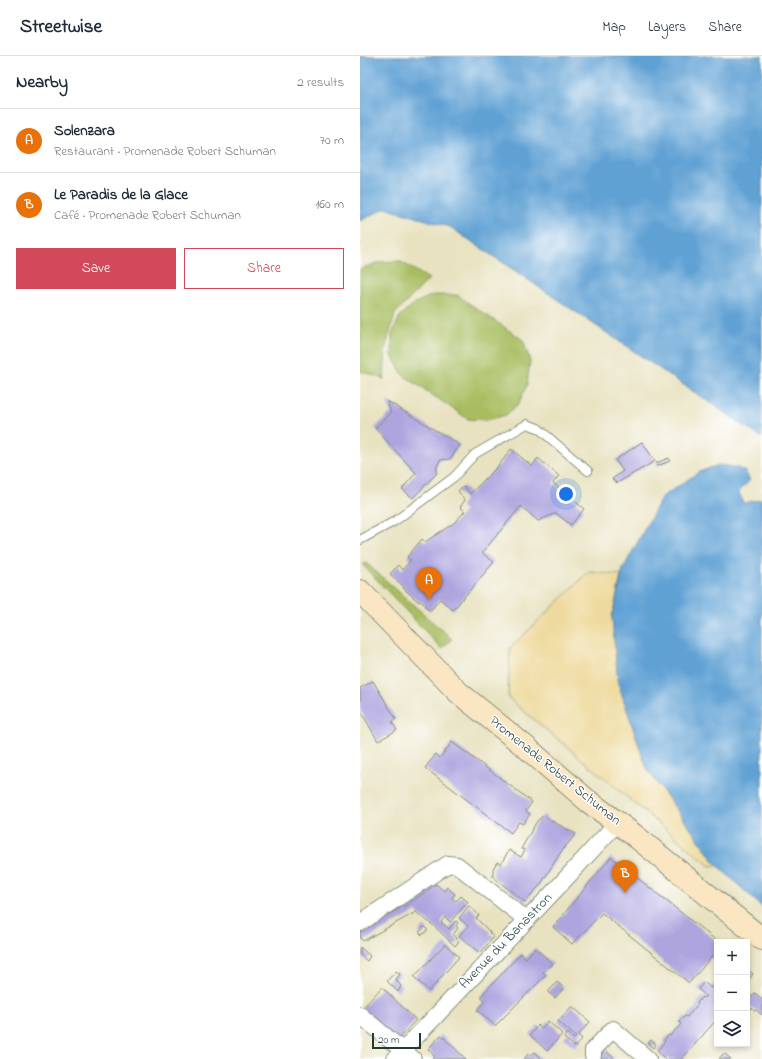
<!DOCTYPE html>
<html lang="en">
<head>
<meta charset="utf-8">
<style>
  body { margin:0; font-family:"Indie Flower",sans-serif; background:#f6f6f7; color:#1f2937 }
  .controls { position:absolute; right:12px; bottom:12px; display:grid; overflow:hidden; border-radius:0px; box-shadow:0 2px 6px #0003 }
  .controls button { width:36px; height:36px; display:grid; place-items:center; padding:0; border:0; border-bottom:1px solid #e0e1e3; background:#fff; color:#1f2937; font:20px sans-serif }
  .scale { position:absolute; left:12px; bottom:10px; width:49px; box-sizing:border-box; padding-left:4px; border:2px solid #1f3d34; border-top:0; font-size:11px; line-height:14px; white-space:nowrap; color:#1f3d34; -webkit-text-stroke:3px #fff; paint-order:stroke }
  .you { position:absolute; left:206px; top:438px; width:14px; height:14px; margin:-10px; border:3px solid #fff; border-radius:50%; background:#1a73e8; box-shadow:0 0 0 6px #1a73e833 }
  .badge { display:grid; place-items:center; width:26px; height:26px; border-radius:50%; background:#d1495b; color:#fff; font-size:13px; font-weight:700 }
  .pin { position:absolute; translate:-50% -33px; filter:drop-shadow(0 1px 2px #0008) }
  .pin::after { content:''; position:absolute; top:21px; width:14px; height:12px; background:inherit; clip-path:polygon(0 0,100% 0,50% 100%) }
  .list { margin:0; padding:0; list-style:none }
  h2 { display:flex; justify-content:space-between; align-items:center; height:52px; margin:0; padding:0 16px; font-size:17px }
  h2 small { font-size:13px; font-weight:400; color:#747a83 }
  .list li { display:grid; grid-template-columns:26px 1fr auto; gap:12px; align-items:center; box-sizing:border-box; height:64px; padding:0 16px; border-top:1px solid #e0e1e3 }
  .list b { display:block; font-size:15px; white-space:nowrap }
  .list p { margin:0; font-size:13px; white-space:nowrap; color:#747a83 }
  .list em { font-size:13px; font-style:normal; color:#747a83 }
  .actions { display:flex; gap:8px; padding:12px 16px }
  .actions a { flex:1; padding:9px 0; border:1px solid #d1495b; border-radius:0px; text-align:center; font-size:14px; color:#d1495b }
  .actions .main { background:#d1495b; color:#fff }
  .icon { flex:none; width:22px; height:22px; fill:none; stroke:currentColor; stroke-width:2; stroke-linecap:round; stroke-linejoin:round }
  .map { position:relative; flex:none; width:402px; height:1003px; overflow:hidden }
  header { display:flex; align-items:center; gap:24px; box-sizing:border-box; height:56px; padding:0 20px; background:#fff; border-bottom:1px solid #e0e1e3 }
  header strong { font-size:19px }
  nav { display:flex; gap:22px; margin-inline-start:auto; font-size:14px }
  main { display:flex }
  aside { flex:1; background:#fff }
  .map>svg:first-child { display:block }
  .green { fill:#a8bd61; stroke:#647d4a }
  .sand { fill:#eeda9e; stroke:#868c69 }
  .water { fill:#61a1d4; stroke:#406f84 }
  .building { fill:#aea5df }
  .lines { fill:none; stroke-linecap:round; stroke-linejoin:round }
  .service-casing { stroke:#84907a; stroke-width:10 }
  .minor-casing { stroke:#84907a; stroke-width:18 }
  .secondary-casing { stroke:#84907a; stroke-width:24 }
  .service { stroke:#fff; stroke-width:8 }
  .minor { stroke:#fff; stroke-width:16 }
  .secondary { stroke:#fbe6c4; stroke-width:22 }
  .labels { text-anchor:middle; dominant-baseline:central; stroke-width:3; stroke-linejoin:round; paint-order:stroke }
  .street-label { font-size:14px; fill:#1f3d34; stroke:#fff }
</style>
</head>
<body>
<header>
<strong>Streetwise</strong>
<nav><a>Map</a><a>Layers</a><a>Share</a></nav>
</header>
<main>
<aside>
<h2>Nearby<small>2 results</small></h2>
<ul class="list">
<li><span class="badge" style="background:#e8710a">A</span><div><b>Solenzara</b><p>Restaurant · Promenade Robert Schuman</p></div><em>70 m</em></li>
<li><span class="badge" style="background:#e8710a">B</span><div><b>Le Paradis de la Glace</b><p>Café · Promenade Robert Schuman</p></div><em>160 m</em></li>
</ul>
<div class="actions"><a class="main">Save</a><a>Share</a></div>
</aside>
<div class="map">
<svg width="402" height="1003" viewBox="0 0 402 1003">
  <rect width="100%" height="100%" fill="#fff"/>
  <filter id="ink" filterUnits="userSpaceOnUse"><feTurbulence type="fractalNoise" baseFrequency=".025" numOctaves="2"/><feDisplacementMap in="SourceGraphic" scale="8" xChannelSelector="R" yChannelSelector="G"/><feConvolveMatrix kernelMatrix="1 2 1 2 8 2 1 2 1" color-interpolation-filters="sRGB"/></filter>
  <filter id="wash" filterUnits="userSpaceOnUse"><feTurbulence type="fractalNoise" baseFrequency=".012" numOctaves="4" result="noise"/><feDisplacementMap in="SourceGraphic" scale="16" xChannelSelector="R" yChannelSelector="G"/><feGaussianBlur stdDeviation="0.9" result="paint"/><feColorMatrix in="noise" values="0 0 0 0 0 0 0 0 0 0 0 0 0 0 0 0 0 1.4 0 .05"/><feComposite in="paint" operator="in"/></filter>
  <g filter="url(#wash)">
    <rect width="100%" height="100%" fill="#e8e2c0"/>
    <!-- green -->
    <g class="green">
      <path d="M40,205L69,223L35,258L26,290L24,323L0,315V213L20,206Z"/>
      <path d="M73,239H97L163,284L170,305L167,329L159,347L146,359L127,364L108,363L43,319L32,300V278L40,260L55,247Z"/>
      <path d="M6,507L92,583L82,593L3,509Z"/>
    </g>
    <!-- sand -->
    <path class="sand" d="M229,516L261,519L252,561L258,627L287,713L357,809L350,810L148,642L150,592Z"/>
    <!-- water -->
    <g class="water">
      <path d="M0,0H402V382L90,171L25,152L0,165Z"/>
      <path d="M358,409L376,411L385,415L390,424L379,436L383,447L402,443V851L357,809L287,713L258,627L252,561L263,513L302,441L339,416Z"/>
    </g>
    <g id="blocks">
      <!-- building -->
      <g class="building">
        <path d="M27,345L100,389L90,403L80,404L77,410V417L53,442L42,433L56,417L15,372L31,357Z"/>
        <path d="M282,386L295,405L257,427L252,423L263,415L255,404Z"/>
        <path d="M151,393L172,410L178,402L199,420L193,427L224,453L211,469L196,457L178,465L161,450L122,497L134,506L93,554L80,543L70,555L64,550L65,549L60,545L59,546L43,532L44,531L30,518L38,509L42,514L51,504L47,501L62,483L65,486L94,467L105,455L100,451L105,444L98,435L104,430L110,438L139,409Z"/>
        <path d="M309,402L310,405L297,410L296,407Z"/>
        <path d="M13,625L36,663L32,666L37,674L18,685L0,654V632Z"/>
        <path d="M92,686L172,746L166,755L170,758L163,768L159,766L151,777L65,712L76,698L80,702Z"/>
        <path d="M184,759L190,764L216,778L200,797L181,828L165,846L133,821V813L137,806L141,808L149,794L161,801L165,794L161,793L177,765Z"/>
        <path d="M251,801L357,885V895L329,927L242,857L212,888L193,871Z"/>
        <path d="M76,828L84,835L87,831L95,838L92,842L96,845L101,840L108,846L90,866L85,861L81,866L89,873L96,865L98,867L96,870L98,872L93,879L99,885L95,890L74,870L56,856L3,885L0,882V873L47,849Z"/>
        <path d="M109,850L119,859L116,862L130,876L129,877L134,881L120,897L99,880L108,870L99,862Z"/>
        <path d="M64,871L68,874L62,879L59,876Z"/>
        <path d="M85,888L99,901L69,935L54,921Z"/>
        <path d="M0,891L10,900L7,905L0,899Z"/>
        <path d="M175,892L193,908L183,916L186,919L135,970L131,966L117,954L124,946L121,940L161,897L166,902Z"/>
        <path d="M387,913L393,918L387,926Z"/>
        <path d="M36,915L40,918L36,924L41,930L38,936L27,925Z"/>
        <path d="M357,924V963L322,1003H305L297,995L305,985L304,984L309,979L310,980L321,968L319,966L325,960L327,961L338,948L337,947L342,941L343,942L346,940L338,933L344,926L351,932Z"/>
        <path d="M197,926L204,932L195,942L188,936Z"/>
        <path d="M22,931L56,964L36,986L2,953Z"/>
        <path d="M395,937L402,943V959L396,954L395,955L387,949V946Z"/>
        <path d="M212,950L230,966L218,979L222,983L215,991L204,982L208,977L214,983L216,981L198,965Z"/>
        <path d="M188,965L202,978L187,995L170,979L178,969L182,972Z"/>
        <path d="M81,979L106,1003H73L75,1001L68,993Z"/>
        <path d="M291,984L296,988L293,992L288,988Z"/>
        <path d="M245,994L255,1003H237Z"/>
        <path d="M175,996L182,1003H164L169,997L171,999Z"/>
        <path d="M364,997L371,1003H359Z"/>
      </g>
    </g>
  </g>
  <g filter="url(#ink)">
    <use href="#blocks" fill-opacity="0" stroke="#84907a" stroke-width="1"/>
    <g class="lines">
      <defs>
        <path id="service" d="M0,484L35,465L94,421L115,398L167,368L178,372L228,415"/>
        <g id="minor">
          <path d="M0,867L88,808L97,809L167,864"/>
          <path d="M0,959L53,1003"/>
          <path d="M233,1000V994L253,973L288,1003"/>
          <path d="M35,1003L198,831L257,767"/>
        </g>
        <path id="secondary" d="M0,535L98,636L167,692L228,745L274,779L402,883"/>
      </defs>
      <!-- service casing -->
      <use href="#service" class="service-casing"/>
      <!-- minor casing -->
      <use href="#minor" class="minor-casing"/>
      <!-- secondary casing -->
      <use href="#secondary" class="secondary-casing"/>
      <!-- service -->
      <use href="#service" class="service"/>
      <!-- minor -->
      <use href="#minor" class="minor"/>
      <!-- secondary -->
      <use href="#secondary" class="secondary"/>
    </g>
  </g>
  <g class="labels">
    <!-- street labels -->
    <g class="street-label">
      <text transform="translate(195 715) rotate(39)">Promenade Robert Schuman</text>
      <text transform="translate(146 885) rotate(-46)">Avenue du Banastron</text>
    </g>
  </g>
</svg>
<div class="controls">
<button>+</button>
<button>−</button>
<button><svg class="icon" aria-label="layers" viewBox="0 0 24 24"><path d="M12 4l9 5-9 5-9-5zM3 14l9 5 9-5"/></svg></button>
</div>
<div class="scale">20 m</div>
<div class="you"></div>
<div class="pin badge" style="left:69px;top:544px;background:#e8710a">A</div>
<div class="pin badge" style="left:265px;top:837px;background:#e8710a">B</div>
</div>
</main>
</body>
</html>
